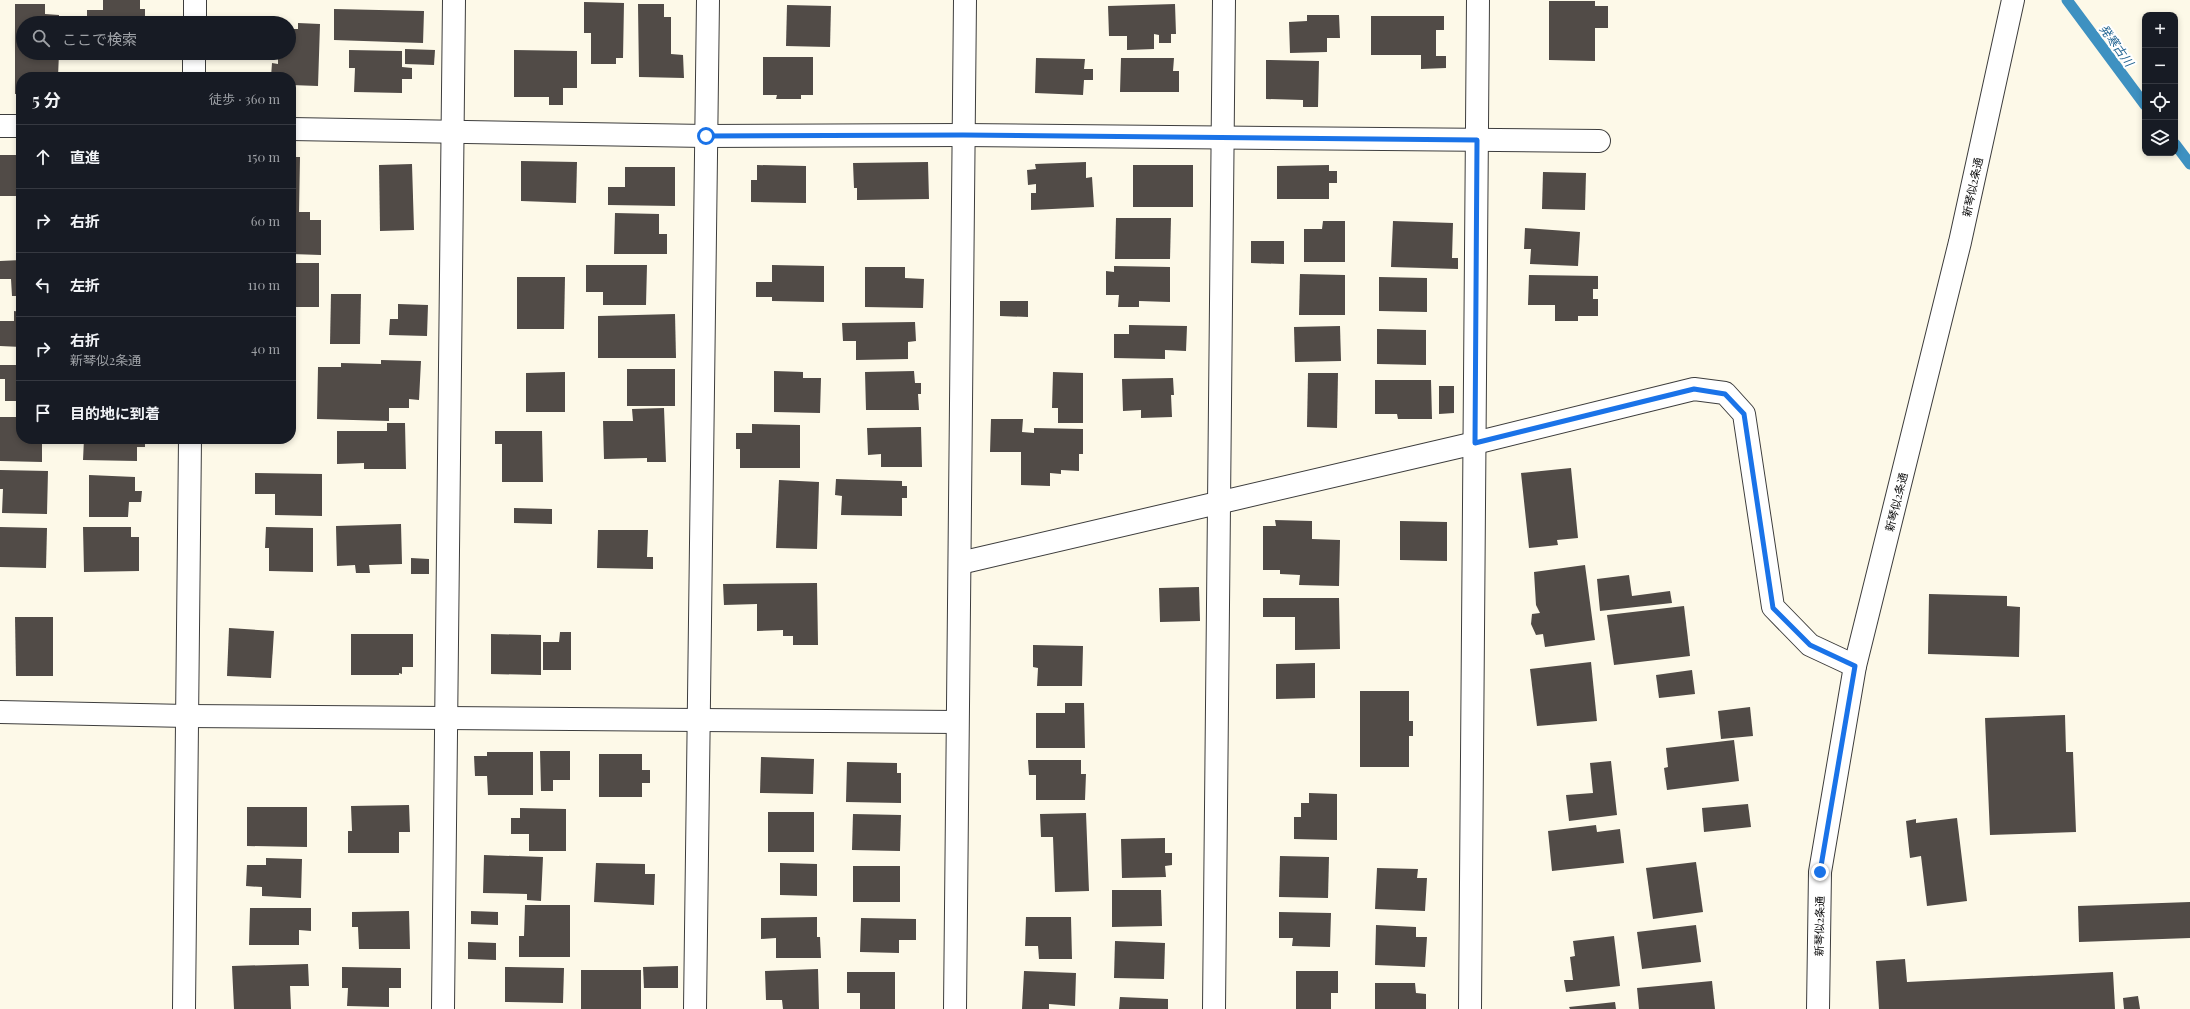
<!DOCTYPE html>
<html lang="ja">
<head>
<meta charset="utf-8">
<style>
  body { margin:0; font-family:"Playfair Display","Noto Sans JP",serif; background:#242831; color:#f1f3f6 }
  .controls { position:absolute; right:12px; top:12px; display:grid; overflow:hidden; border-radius:8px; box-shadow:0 2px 6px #0003 }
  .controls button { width:36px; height:36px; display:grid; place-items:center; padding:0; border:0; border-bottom:1px solid #363941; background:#171b24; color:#f1f3f6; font:20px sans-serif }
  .stop { position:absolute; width:12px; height:12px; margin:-9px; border:3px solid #1a73e8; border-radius:50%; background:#fff }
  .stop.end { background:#1a73e8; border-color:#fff; box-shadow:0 1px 4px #0008 }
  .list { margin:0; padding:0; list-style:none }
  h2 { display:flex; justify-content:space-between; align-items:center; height:52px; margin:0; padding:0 16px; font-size:17px }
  h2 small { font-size:13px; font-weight:400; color:#9ea1a6 }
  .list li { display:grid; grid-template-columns:26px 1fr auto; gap:12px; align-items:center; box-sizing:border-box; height:64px; padding:0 16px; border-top:1px solid #363941 }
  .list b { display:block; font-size:15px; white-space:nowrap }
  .list p { margin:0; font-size:13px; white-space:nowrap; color:#9ea1a6 }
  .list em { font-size:13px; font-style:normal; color:#9ea1a6 }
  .icon { flex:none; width:22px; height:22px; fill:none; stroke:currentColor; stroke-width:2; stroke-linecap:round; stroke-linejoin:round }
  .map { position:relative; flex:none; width:2190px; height:1009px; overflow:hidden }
  .search { position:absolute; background:#171b24; box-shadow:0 2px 6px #0003; left:16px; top:16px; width:280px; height:44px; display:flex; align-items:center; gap:10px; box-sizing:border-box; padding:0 14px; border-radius:22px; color:#9ea1a6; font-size:15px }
  .panel { position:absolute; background:#171b24; box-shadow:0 2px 6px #0003; left:16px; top:72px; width:280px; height:372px; border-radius:16px }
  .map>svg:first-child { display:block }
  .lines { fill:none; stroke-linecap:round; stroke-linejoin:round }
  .stream { stroke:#3e91c1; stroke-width:11 }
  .building { fill:#514b47 }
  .minor-casing { stroke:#3d3d3d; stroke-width:24 }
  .tertiary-casing { stroke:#3d3d3d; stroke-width:24 }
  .minor { stroke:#fff; stroke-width:22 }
  .tertiary { stroke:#fff; stroke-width:22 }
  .route { stroke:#1a73e8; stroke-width:5 }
  .labels { text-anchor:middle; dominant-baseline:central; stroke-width:4; stroke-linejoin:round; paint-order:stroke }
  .street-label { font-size:11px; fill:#0a0a0a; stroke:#fff }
  .water-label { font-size:12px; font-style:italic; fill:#1f6290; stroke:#fff }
</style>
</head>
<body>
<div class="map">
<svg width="2190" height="1009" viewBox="0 0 2190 1009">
  <rect width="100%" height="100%" fill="#fdf9e8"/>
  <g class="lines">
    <!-- stream -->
    <g class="stream">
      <path d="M2067,0L2145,105"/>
      <path d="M2175,144L2190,164"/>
    </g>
  </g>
  <!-- building -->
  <g class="building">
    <path d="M103,0H140V9H145V23H87V10H103Z"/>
    <path d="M1549,1H1595V6H1608V28H1595V61L1549,60Z"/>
    <path d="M584,2L624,3L623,58H616V64H591V33H584Z"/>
    <path d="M15,4H45V14L59,15V23H23V53H59L58,77H21V94H15Z"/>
    <path d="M638,4H664V17H671V54L683,55L684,78L639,77Z"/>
    <path d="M1175,4L1176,34H1171V43H1159V35L1154,34V49L1127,50V36H1109L1108,6Z"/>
    <path d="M787,5L831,6L830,47L786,46Z"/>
    <path d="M334,9L424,11L423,43L334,40Z"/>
    <path d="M1307,15H1339L1340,38H1327V52L1290,53L1289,22L1307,21Z"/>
    <path d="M1371,16H1444V30H1436V56H1446V68L1421,69V55H1371Z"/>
    <path d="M298,23L320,24L318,86L291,85V77H271L272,63L278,64V53H289V29H298Z"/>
    <path d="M405,49L435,50L434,65L405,64Z"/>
    <path d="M349,50L402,51V67L412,68V79H402V93L354,92L355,68H349Z"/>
    <path d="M514,50L577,51V88H563V105H549V97H514Z"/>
    <path d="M88,53H145V57L88,56Z"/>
    <path d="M763,57H813V95H801V99H776L777,95H763Z"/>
    <path d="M1036,58L1085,59L1084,69H1093V80H1084L1083,95L1035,93Z"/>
    <path d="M1121,58H1174L1173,71H1179V92H1120Z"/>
    <path d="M1266,60L1319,61L1318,107H1303V100L1266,99Z"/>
    <rect x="0" y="155" width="21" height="41"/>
    <path d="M291,157H300L299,212H310V220H321V255L291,254Z"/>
    <path d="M521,161L577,162L576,203L521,201Z"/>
    <path d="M928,162L929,199L857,200V188H854L853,163Z"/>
    <path d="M1086,162V178L1092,177L1094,207L1031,210V193H1036V184L1028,185L1027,170L1036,169L1035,164Z"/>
    <path d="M412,164L414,230L380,231L379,165Z"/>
    <path d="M757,165L806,166V203L751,202V180H757Z"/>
    <rect x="1133" y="165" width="60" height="42"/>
    <path d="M1329,165V171H1337V183H1329V199H1277V166Z"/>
    <path d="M625,167H675V206L608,205V187H625Z"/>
    <path d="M1543,172L1586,173L1585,210L1542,209Z"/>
    <path d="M615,213L659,214V234H667V254H614Z"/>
    <path d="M1116,218H1171L1170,259H1115Z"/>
    <path d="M1323,221H1345V262H1304V229H1322Z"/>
    <path d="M1393,221L1453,223L1452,258H1458V269L1391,267Z"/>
    <path d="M1525,228L1580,232L1578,266L1530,264L1531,249H1524Z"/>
    <path d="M1251,241H1284V264L1251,263Z"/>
    <path d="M21,260V296H12L11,279H0V261Z"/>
    <rect x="291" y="263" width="28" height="44"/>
    <path d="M586,265H647L646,305H603V292H586Z"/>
    <path d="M772,265L824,266V302L772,301V297H756V282H772Z"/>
    <path d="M1114,266L1170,267V302L1139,301V307H1118L1119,295H1106V271L1114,272Z"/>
    <path d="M865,267H905V278L924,279L923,308L865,307Z"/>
    <path d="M1300,274L1345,275V315H1299Z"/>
    <path d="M1529,275L1598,276V289H1593V299H1598V316H1578V321H1555V305H1528Z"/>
    <path d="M517,277H565L564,329H517Z"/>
    <path d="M1379,277L1427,278V312L1379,311Z"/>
    <path d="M331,294H361L360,344H330Z"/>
    <path d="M1000,301H1028V317L1000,316Z"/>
    <path d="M398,304L428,305L427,336L389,335L390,319H398Z"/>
    <path d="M14,311L21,312V347L0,346V321H14Z"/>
    <path d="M675,314L676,358H598V316Z"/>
    <path d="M915,322L916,341L908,342V359L856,360V341H843L842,323Z"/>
    <path d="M1129,325L1187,326L1186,351L1165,350V359L1114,358V334H1129Z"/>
    <path d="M1340,326L1341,361L1295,362L1294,327Z"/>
    <path d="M1377,329L1426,330V365L1377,364Z"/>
    <path d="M381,360L421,361L419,400L409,399V408H389V421L317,419L318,367H341V363L381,364Z"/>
    <path d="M0,365H21V401H5V379H0Z"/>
    <rect x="627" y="369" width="48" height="37"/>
    <path d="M774,371L803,372V378H821L820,413L774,412Z"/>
    <path d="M914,371L915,383H921V394H918L919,410H866L865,372Z"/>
    <path d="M565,372V412H526V373Z"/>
    <path d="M1053,372L1083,373V423H1058V408H1052Z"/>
    <path d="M1308,373H1338L1337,428L1307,427Z"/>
    <path d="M1173,378L1174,395H1171L1172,417L1141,418V410L1123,411L1122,379Z"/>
    <path d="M1375,380H1431L1432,419H1398L1397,414H1375Z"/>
    <path d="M1439,386H1454V413L1439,414Z"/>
    <path d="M664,408L666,462H647V458L604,459L603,421H633L632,409Z"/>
    <path d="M0,417H21V439H42V462L0,461Z"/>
    <path d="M991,419H1023L1022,432L1034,433V428L1083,429V454H1079V471L1061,470V474L1050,473V486L1021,485V452H990Z"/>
    <path d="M387,423H405L406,469H364V463L337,464V431H387Z"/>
    <path d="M752,424L800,425V468H740V449H736V433H752Z"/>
    <path d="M921,427L922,467H881V454L868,455L867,428Z"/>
    <path d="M495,431H542L543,482H502V444H495Z"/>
    <path d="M84,439H145V447H137V461L83,460Z"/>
    <path d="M1571,468L1578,538L1557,540L1558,545L1529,548L1521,473Z"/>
    <path d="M0,470L48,471L47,514L2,513L3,489H0Z"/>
    <path d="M255,473L322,474V516L275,515V494H255Z"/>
    <path d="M89,475L135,477V491H142L141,502H129L128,517H89Z"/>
    <path d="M836,479L902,481V486H907V498H902V516L841,515L842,496L835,495Z"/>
    <path d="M779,480L819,482L817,549L776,548Z"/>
    <path d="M514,508L552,509V524L514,523Z"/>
    <path d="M1275,520L1312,521V539L1340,540L1339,586L1299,585L1300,575L1280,574V570H1263V526H1276Z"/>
    <path d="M1400,521L1447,522V561L1400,560Z"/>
    <path d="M401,524L402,564L369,565L370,573H356L355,565L337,566L336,526Z"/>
    <path d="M0,527L47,528L46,568L0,567Z"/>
    <path d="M83,527H131V537H139V571L84,572Z"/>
    <path d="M266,527L313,528V572L269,571V548H265Z"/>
    <path d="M598,530H648L647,557H653V569L597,568Z"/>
    <path d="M411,558L429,559V574H411Z"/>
    <path d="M1585,565L1595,640L1545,647L1543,634L1536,635L1531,624L1532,614L1540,613L1536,605L1534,572Z"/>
    <path d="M1629,575L1632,596L1670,591L1672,603L1600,611L1597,579Z"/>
    <path d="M817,583L818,645H793V636H783V630L757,631V604L724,605L723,584Z"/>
    <path d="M1199,587L1200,621L1160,622L1159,588Z"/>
    <path d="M1929,594L2007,596V606L2020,607L2019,657L1928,654Z"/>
    <path d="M1263,598H1339L1340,649L1295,650V617H1263Z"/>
    <path d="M1684,606L1690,656L1614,665L1607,615Z"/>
    <path d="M15,617H53V676H16Z"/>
    <path d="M229,628L274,631L271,678L227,676Z"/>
    <path d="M560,632H571V670H543V642H559Z"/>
    <path d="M351,634H413V667H402V674L399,673V675H351Z"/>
    <path d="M491,634L541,635V675L491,674Z"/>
    <path d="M1033,645L1083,646L1082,686H1037L1038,668L1033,667Z"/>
    <path d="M1591,662L1597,721L1537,726L1530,669Z"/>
    <path d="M1315,663V698L1276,699V664Z"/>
    <path d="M1692,670L1695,694L1659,698L1656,675Z"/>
    <path d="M1360,691H1409V721H1413V736H1409V767H1360Z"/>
    <path d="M1065,703H1084L1085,748H1036V713H1065Z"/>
    <path d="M1750,707L1753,736L1721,739L1718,711Z"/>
    <path d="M2065,715L2066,752H2073L2076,832L1990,835L1985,718Z"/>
    <path d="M1734,740L1739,781L1667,790L1664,768L1668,767L1666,748Z"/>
    <path d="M540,751H570V780H553V791H541Z"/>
    <path d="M487,752H533V795H488L487,776H475L474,756H487Z"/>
    <path d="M599,754H642V770H650V783H642V797H599Z"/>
    <path d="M761,757L814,759L813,794L760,793Z"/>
    <path d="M1028,760H1081V774H1086L1085,800H1036V775H1029Z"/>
    <path d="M1611,761L1617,815L1569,821L1566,795L1593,793L1590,763Z"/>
    <path d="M847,762L897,763V773H901V803L846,802Z"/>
    <path d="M1309,793L1337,794V840L1294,839V817H1301V803H1309Z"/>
    <path d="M1748,804L1751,827L1704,832L1702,808Z"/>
    <path d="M409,805L410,832H399V853H348V831H352L351,806Z"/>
    <path d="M247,807H307V847L247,846Z"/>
    <path d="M520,808L566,809V851H529V834H511V818H520Z"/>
    <rect x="768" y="812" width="46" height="40"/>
    <path d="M1086,813L1089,891L1055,892L1053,837H1041L1040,814Z"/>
    <path d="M853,814L901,815L900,851L852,850Z"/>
    <path d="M1957,818L1967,901L1927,906L1921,856L1910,858L1906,821L1916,819V823Z"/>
    <path d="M1596,825L1597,832L1620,829L1624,863L1552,871L1548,831Z"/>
    <path d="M1165,838V853H1172V865L1165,866L1166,877L1122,878L1121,839Z"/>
    <path d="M484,855L543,857L541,901L527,900V894L483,893Z"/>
    <path d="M1280,856L1329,857L1328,898L1279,897Z"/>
    <path d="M266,858L302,859L301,898L262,896V887L246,886L247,865H266Z"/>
    <path d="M1696,862L1703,912L1653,919L1646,868Z"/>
    <path d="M596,863L645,864V874H655L654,905L594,902Z"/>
    <path d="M780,863L817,864V896L780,895Z"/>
    <rect x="853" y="866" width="47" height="36"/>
    <path d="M1377,868L1418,869L1417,878H1427L1425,911L1375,909Z"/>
    <path d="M1112,890H1161L1162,926L1112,927Z"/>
    <path d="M2190,902V938L2079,942L2078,906Z"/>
    <path d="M525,905H570V957H519V936H524Z"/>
    <path d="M250,908H311V931L299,930V945H249Z"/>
    <path d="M409,911L410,949H359L358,927H352V912Z"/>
    <path d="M471,911L498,912V925L471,924Z"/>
    <path d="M1279,912L1331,913L1330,947L1292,946L1293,938H1279Z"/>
    <path d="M817,917V937H820L821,958H776V938L761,939V918Z"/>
    <path d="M1026,917H1071L1072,959H1039L1038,946H1025Z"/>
    <path d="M861,918L916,919V940H899V953L860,952Z"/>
    <path d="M1376,925L1416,927V937H1427L1425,967L1375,965Z"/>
    <path d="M1696,925L1701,962L1642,969L1637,932Z"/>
    <path d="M1614,936L1620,986L1566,992L1564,980H1573L1570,957L1575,956L1573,941Z"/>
    <path d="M1115,941L1165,943L1164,979L1114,978Z"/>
    <path d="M468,942L496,943V960L468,959Z"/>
    <path d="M1905,959L1907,982L2113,972L2115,1009H1879L1876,961Z"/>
    <path d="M308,964L309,986H290L291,1009H234L232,966Z"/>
    <path d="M678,966V988H644L643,967Z"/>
    <path d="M342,967L401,968V988H389V1007L347,1006L348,988H342Z"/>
    <path d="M505,967L564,968L563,1003L505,1002Z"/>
    <path d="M818,969L819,1009H783L782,1000H766L765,971Z"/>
    <rect x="581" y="970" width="60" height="39"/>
    <path d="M1024,971L1076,973L1075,1006L1049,1004V1009H1022Z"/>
    <path d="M1296,971H1338V993H1331V1009H1296Z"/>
    <path d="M847,972H895V1009H860V993H847Z"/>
    <path d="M1712,981L1715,1009H1639L1637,988Z"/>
    <path d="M1375,983H1415L1416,993L1426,994V1009H1375Z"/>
    <path d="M2138,996L2140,1009H2124L2123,998Z"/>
    <path d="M1120,997L1168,999V1009H1119Z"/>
    <path d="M1615,1002L1616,1009H1570L1569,1007Z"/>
  </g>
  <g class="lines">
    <defs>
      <g id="minor">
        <path d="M195,23V0"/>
        <path d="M194,77V53"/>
        <path d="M0,126H21"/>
        <path d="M291,129L706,136L963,135L1599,141"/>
        <path d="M960,563L1475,443L1694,389L1725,393L1744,414L1773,607L1810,645L1855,666"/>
        <path d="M0,712L187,716L957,722"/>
        <path d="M184,1009L190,439"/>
        <path d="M443,1009L454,0"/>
        <path d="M695,1009L708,0"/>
        <path d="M955,1009L965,0"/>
        <path d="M1214,1009L1224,0"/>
        <path d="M1470,1009L1478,0"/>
      </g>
      <path id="tertiary" d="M1818,1009L1820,872L1855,666L1960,242L2013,0"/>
    </defs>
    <!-- minor casing -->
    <use href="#minor" class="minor-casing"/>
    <!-- tertiary casing -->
    <use href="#tertiary" class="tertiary-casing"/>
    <!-- minor -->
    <use href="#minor" class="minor"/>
    <!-- tertiary -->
    <use href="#tertiary" class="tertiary"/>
  </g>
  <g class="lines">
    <!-- route -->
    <path class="route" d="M706,136L963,135L1477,140L1475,443L1694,389L1725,394L1744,414L1773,608L1810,645L1855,666L1820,872"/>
  </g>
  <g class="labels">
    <!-- street labels -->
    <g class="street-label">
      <text transform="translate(1972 187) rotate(-78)">新琴似2条通</text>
      <text transform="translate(1896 502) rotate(-76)">新琴似2条通</text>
      <text transform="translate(1819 926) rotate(-89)">新琴似2条通</text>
    </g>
    <!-- water labels -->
    <g class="water-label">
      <text transform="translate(2117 45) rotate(54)">発寒古川</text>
    </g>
  </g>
</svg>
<div class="controls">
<button>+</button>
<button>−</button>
<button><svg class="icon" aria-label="locate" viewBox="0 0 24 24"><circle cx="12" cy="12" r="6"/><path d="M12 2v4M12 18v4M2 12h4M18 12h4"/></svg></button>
<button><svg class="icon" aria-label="layers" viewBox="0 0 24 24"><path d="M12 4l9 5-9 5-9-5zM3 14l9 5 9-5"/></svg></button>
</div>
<div class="stop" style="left:706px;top:136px"></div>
<div class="stop end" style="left:1820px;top:872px"></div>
<div class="search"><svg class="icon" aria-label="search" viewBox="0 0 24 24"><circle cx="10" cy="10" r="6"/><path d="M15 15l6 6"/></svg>ここで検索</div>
<section class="panel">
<h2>5 分<small>徒歩 · 360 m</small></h2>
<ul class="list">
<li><svg class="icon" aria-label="ahead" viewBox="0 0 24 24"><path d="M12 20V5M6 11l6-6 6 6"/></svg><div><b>直進</b></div><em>150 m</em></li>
<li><svg class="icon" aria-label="right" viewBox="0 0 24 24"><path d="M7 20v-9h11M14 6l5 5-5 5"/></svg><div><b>右折</b></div><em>60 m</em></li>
<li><svg class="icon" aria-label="left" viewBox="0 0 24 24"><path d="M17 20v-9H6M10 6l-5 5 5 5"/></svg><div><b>左折</b></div><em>110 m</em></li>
<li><svg class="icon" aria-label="right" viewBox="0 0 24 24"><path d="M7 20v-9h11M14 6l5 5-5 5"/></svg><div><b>右折</b><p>新琴似2条通</p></div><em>40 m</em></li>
<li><svg class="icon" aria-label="arrive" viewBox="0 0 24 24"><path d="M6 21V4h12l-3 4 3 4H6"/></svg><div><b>目的地に到着</b></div></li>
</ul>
</section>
</div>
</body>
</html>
